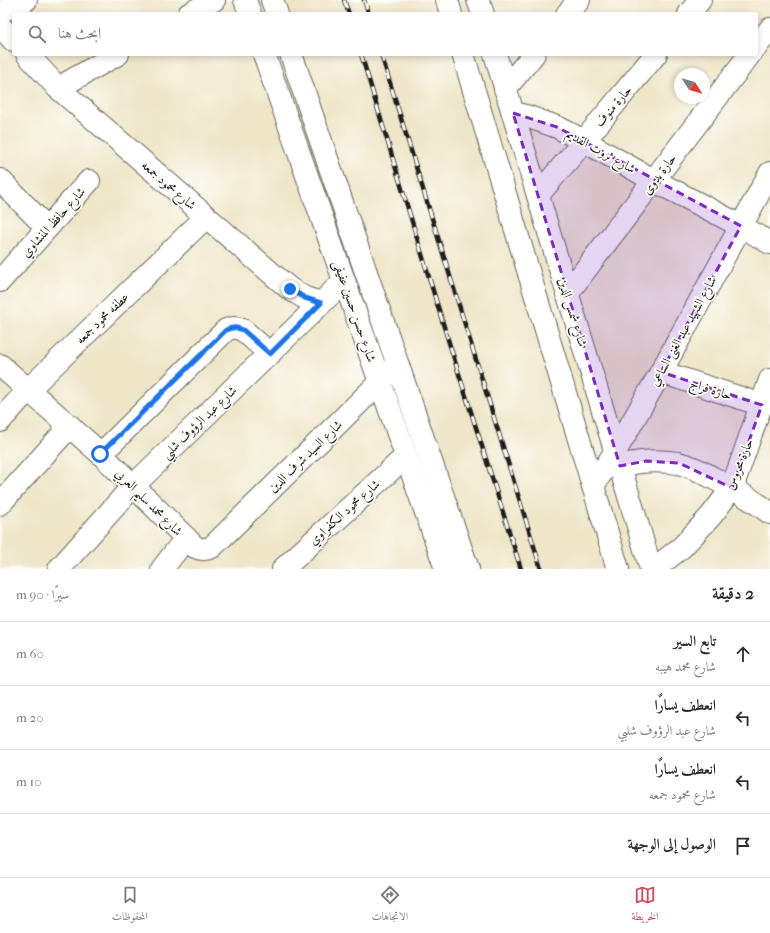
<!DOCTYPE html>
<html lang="ar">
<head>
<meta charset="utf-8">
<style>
  body { margin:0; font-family:"IM FELL French Canon",Amiri,serif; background:#f2f2f3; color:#2b2b33; direction:rtl }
  .compass { position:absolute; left:674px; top:68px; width:36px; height:36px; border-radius:50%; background:#fff; box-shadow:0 2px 6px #0003; rotate:126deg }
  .stop { position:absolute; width:12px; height:12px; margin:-9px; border:3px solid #1a73e8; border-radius:50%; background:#fff }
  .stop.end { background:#1a73e8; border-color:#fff; box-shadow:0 1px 4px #0008 }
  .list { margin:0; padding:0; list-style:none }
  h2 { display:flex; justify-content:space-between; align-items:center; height:52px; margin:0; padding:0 16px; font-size:17px }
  h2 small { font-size:13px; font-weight:400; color:#7c7c81 }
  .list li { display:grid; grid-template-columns:26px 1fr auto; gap:12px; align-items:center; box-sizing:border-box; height:64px; padding:0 16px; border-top:1px solid #e1e1e2 }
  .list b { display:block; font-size:15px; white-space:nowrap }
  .list p { margin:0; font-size:13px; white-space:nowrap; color:#7c7c81 }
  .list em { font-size:13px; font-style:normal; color:#7c7c81 }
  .icon { flex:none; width:22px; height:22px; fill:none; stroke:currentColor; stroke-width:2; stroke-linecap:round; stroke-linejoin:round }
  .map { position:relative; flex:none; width:770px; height:569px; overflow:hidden; direction:ltr }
  .search { position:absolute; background:#fff; box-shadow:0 2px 6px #0003; left:12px; right:12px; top:12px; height:44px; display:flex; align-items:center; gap:10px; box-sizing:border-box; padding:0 14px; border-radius:4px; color:#7c7c81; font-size:15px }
  .sheet { height:308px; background:#fff }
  nav { display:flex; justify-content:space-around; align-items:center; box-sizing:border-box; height:56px; border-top:1px solid #e1e1e2; background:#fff; font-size:11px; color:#7c7c81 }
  nav a { display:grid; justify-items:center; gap:2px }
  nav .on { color:#d1495b }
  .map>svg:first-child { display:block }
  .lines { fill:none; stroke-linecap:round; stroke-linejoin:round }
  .minor-casing { stroke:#666359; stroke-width:24 }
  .tertiary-casing { stroke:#666359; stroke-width:24 }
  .minor { stroke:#fff; stroke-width:22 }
  .tertiary { stroke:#fff; stroke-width:22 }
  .rail-casing { stroke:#1c1c1c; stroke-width:4.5 }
  .rail { stroke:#fdfcf7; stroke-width:3; stroke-dasharray:9; stroke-linecap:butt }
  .route { stroke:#1a73e8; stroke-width:5 }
  .marked { fill:#7b2cbf; fill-opacity:0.2; stroke:#7b2cbf; stroke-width:3; stroke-dasharray:8 5; stroke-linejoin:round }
  .labels { text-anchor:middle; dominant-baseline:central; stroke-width:3.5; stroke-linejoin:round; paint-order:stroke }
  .street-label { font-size:13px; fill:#1c1c1c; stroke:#fdfcf7 }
</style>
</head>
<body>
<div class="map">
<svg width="770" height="569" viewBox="0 0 770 569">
  <rect width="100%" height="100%" fill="#fdfcf7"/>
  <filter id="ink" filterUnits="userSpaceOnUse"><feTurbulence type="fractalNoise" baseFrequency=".025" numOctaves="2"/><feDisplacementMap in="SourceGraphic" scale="8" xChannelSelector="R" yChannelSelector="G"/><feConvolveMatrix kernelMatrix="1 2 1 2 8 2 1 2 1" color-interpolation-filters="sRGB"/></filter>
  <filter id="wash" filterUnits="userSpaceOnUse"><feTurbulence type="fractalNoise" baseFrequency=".012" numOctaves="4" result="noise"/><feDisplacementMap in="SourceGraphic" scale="16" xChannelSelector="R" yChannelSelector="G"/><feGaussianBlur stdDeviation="0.9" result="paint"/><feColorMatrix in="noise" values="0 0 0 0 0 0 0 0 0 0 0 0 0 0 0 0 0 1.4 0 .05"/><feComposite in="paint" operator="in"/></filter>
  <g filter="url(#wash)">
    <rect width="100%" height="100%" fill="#efe6c9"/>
  </g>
  <g filter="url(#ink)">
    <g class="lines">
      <defs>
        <g id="minor">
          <path d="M0,12L26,0"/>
          <path d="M189,14L214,0"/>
          <path d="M567,14L579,0"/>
          <path d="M689,14L700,0"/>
          <path d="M0,26L14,41"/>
          <path d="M756,47L770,29"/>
          <path d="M27,54L58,88L277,278L290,289L305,298L321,303"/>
          <path d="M58,88L118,54"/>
          <path d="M505,89L534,54"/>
          <path d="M513,113L529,117L557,127L584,141L653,180L741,226L770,243"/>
          <path d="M0,180L47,228"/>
          <path d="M538,195L584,141L656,54"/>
          <path d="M0,281L89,181"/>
          <path d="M567,294L750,54"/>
          <path d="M0,365L101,454L195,547C201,550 206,550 212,547L380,382L391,370"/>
          <path d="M661,372L762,405"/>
          <path d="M0,421L28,390L206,217"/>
          <path d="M101,454L226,330C232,327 236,327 243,330L270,354"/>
          <path d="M620,466C639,461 658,460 678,463C691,466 703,472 715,479C734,489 753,500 770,513"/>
          <path d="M593,486L615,452L661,372L770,173"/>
          <path d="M0,504L70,426"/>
          <path d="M59,569L133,486L344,281"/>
          <path d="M162,569L186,538"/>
          <path d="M283,569L406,456"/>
          <path d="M654,569L682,547L711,516L732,488L770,380"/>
        </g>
        <g id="tertiary">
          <path d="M245,0L250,14"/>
          <path d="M272,0L277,14"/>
          <path d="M447,0L451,14"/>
          <path d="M478,0L483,14"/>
          <path d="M264,54L446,569"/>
          <path d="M291,54L468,569"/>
          <path d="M463,54L618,569"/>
          <path d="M495,54L651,569"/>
        </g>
      </defs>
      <!-- minor casing -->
      <use href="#minor" class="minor-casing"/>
      <!-- tertiary casing -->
      <use href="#tertiary" class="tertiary-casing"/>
      <!-- minor -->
      <use href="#minor" class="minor"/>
      <!-- tertiary -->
      <use href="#tertiary" class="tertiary"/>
      <defs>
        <g id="rail">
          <path d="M344,0L349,14"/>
          <path d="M364,0L369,14"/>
          <path d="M361,54L445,330L521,569"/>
          <path d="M381,54L541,569"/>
        </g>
      </defs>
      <!-- rail casing -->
      <use href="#rail" class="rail-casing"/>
      <!-- rail -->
      <use href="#rail" class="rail"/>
    </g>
  </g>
  <g class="lines" filter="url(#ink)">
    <!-- route -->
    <path class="route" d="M100,454L226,330C232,327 236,327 243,330L270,354L321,303L305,298L290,289"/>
  </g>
  <!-- marked area -->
  <path class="marked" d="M513,113L557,127L741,226L661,372L762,405L732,488L679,463L646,461L620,466Z"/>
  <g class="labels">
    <!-- street labels -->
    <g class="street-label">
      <text transform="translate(613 106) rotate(-50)">حارة منوف</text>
      <text transform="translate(601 151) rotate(29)">شارع ثروت القديم</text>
      <text transform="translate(659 174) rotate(-53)">حارة بدوى</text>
      <text transform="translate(169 185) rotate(41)">شارع محمود جمعه</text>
      <text transform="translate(53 222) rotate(-48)">شارع حافظ المنشاوي</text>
      <text transform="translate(355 311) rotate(71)">شارع حسن حسين عفيفى</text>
      <text transform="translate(573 312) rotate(73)">شارع شمس الدين</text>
      <text transform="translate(102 318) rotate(-44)">عطفه محمود جمعه</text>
      <text transform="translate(683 331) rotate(-61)">شارع الشهيد عبد الغنى الساعي</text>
      <text transform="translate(711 389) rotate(18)">حارة فراج</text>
      <text transform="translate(199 422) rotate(-44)">شارع عبد الرؤوف شلبي</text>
      <text transform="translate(305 456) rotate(-44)">شارع السيد شرف الدين</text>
      <text transform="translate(739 464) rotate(-68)">حارة محروس</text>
      <text transform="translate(149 502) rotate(45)">شارع محمد سليم العربي</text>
      <text transform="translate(344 512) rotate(-42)">شارع محمود الكفراوي</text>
    </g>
  </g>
</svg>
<svg class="compass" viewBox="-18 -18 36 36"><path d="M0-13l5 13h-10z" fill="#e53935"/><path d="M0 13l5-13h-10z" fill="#7c7c81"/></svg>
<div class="stop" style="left:100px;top:454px"></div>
<div class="stop end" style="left:290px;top:289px"></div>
<div class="search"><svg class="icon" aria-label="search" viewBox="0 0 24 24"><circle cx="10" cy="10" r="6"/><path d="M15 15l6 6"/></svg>ابحث هنا</div>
</div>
<section class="sheet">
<h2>2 دقيقة<small>سيرًا · 90 m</small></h2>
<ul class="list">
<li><svg class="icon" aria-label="ahead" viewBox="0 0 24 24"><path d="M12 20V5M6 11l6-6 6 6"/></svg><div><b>تابع السير</b><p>شارع محمد هيبه</p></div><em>60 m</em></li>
<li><svg class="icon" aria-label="left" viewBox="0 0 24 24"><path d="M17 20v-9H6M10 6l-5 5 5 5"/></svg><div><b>انعطف يسارًا</b><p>شارع عبد الرؤوف شلبي</p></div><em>20 m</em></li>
<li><svg class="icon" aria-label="left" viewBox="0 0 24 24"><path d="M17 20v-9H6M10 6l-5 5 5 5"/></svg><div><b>انعطف يسارًا</b><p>شارع محمود جمعه</p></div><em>10 m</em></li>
<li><svg class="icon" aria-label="arrive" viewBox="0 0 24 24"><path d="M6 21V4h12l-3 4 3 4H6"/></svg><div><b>الوصول إلى الوجهة</b></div></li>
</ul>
</section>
<nav>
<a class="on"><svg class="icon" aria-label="map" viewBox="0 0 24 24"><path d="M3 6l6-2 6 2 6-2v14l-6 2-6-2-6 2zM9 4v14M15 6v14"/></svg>الخريطة</a>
<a><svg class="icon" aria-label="directions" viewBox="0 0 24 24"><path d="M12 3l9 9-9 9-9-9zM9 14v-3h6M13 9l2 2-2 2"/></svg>الاتجاهات</a>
<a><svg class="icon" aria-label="saved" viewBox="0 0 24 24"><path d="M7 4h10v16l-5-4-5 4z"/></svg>المحفوظات</a>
</nav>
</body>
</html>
